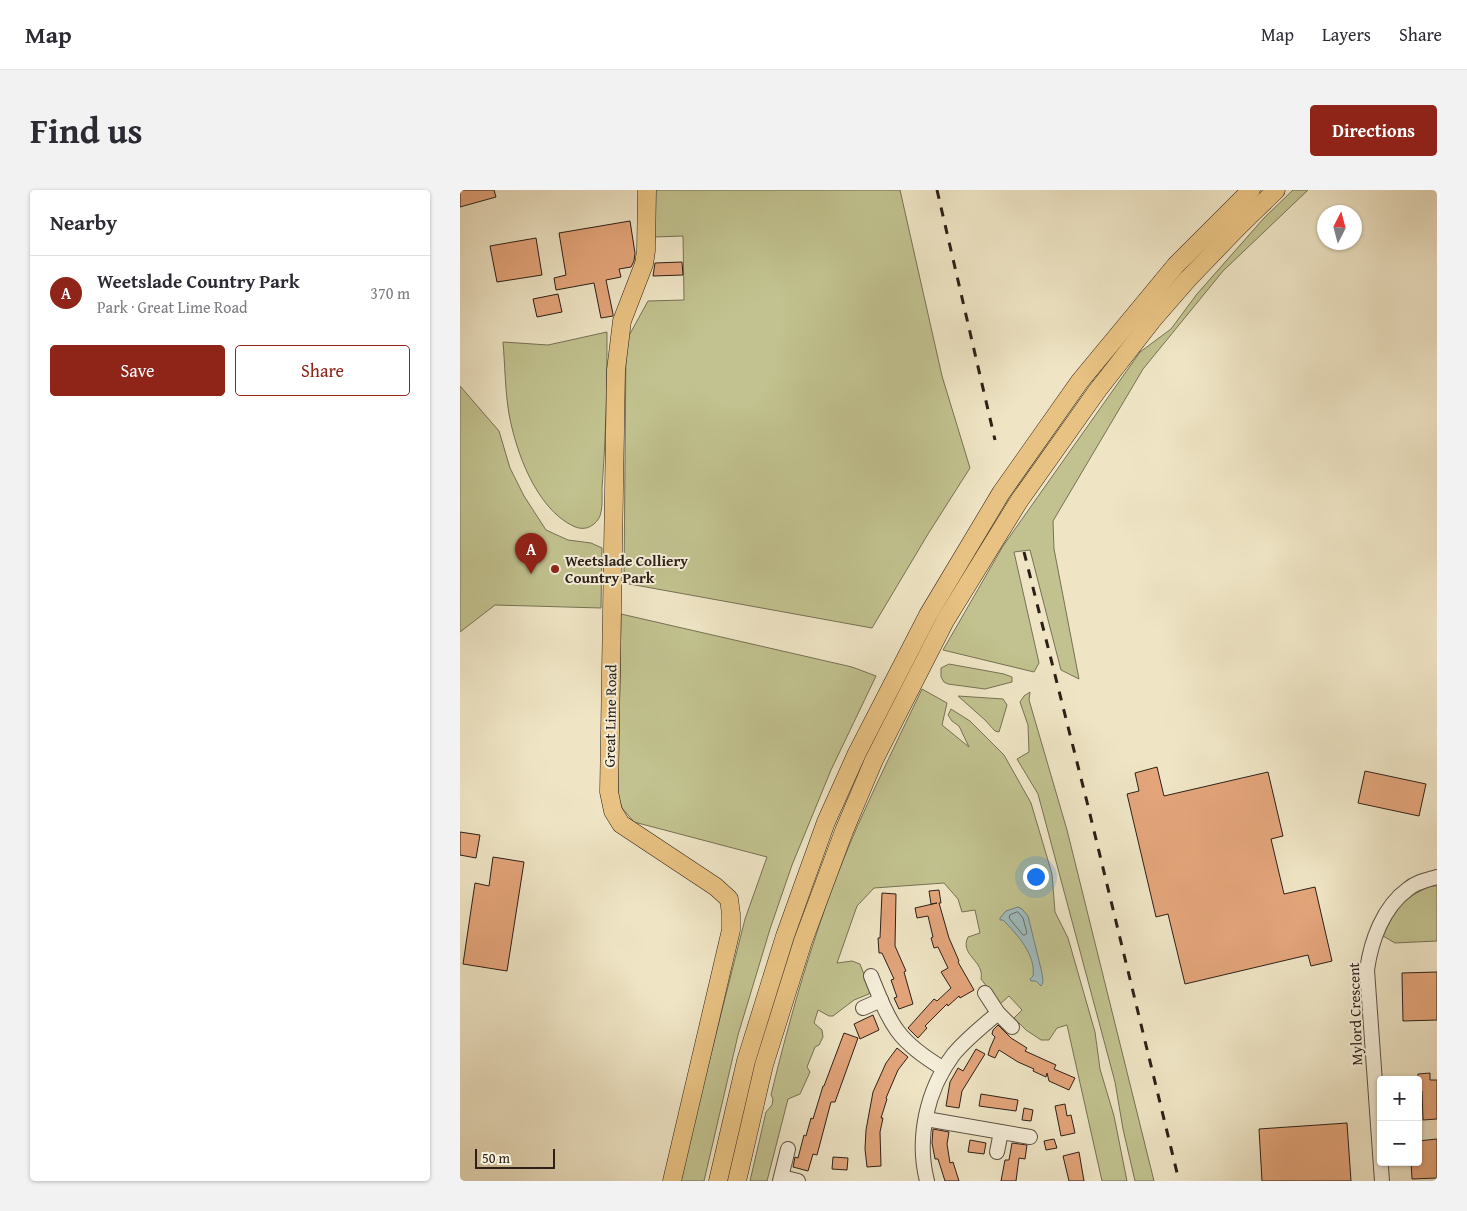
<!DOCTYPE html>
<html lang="en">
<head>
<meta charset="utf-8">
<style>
  body { margin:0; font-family:"Gentium Book Plus",serif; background:#f2f2f3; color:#2b2b33 }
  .controls { position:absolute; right:15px; bottom:15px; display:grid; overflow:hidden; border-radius:5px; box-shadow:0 1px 4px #0004 }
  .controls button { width:45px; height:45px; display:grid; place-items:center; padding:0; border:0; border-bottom:1px solid #e1e1e2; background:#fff; color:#2b2b33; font:25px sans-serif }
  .compass { position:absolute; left:857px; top:15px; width:45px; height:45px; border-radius:50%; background:#fff; box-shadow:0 1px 4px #0004; rotate:6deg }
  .scale { position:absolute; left:15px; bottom:12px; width:80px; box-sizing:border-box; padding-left:5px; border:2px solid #2c2018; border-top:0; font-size:14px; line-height:18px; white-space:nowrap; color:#2c2018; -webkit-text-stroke:4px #f5eed9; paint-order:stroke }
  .you { position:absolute; left:575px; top:686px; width:18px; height:18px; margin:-12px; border:4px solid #fff; border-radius:50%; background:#1a73e8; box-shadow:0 0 0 8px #1a73e833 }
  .badge { display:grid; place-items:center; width:32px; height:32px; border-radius:50%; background:#8f2418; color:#fff; font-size:16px; font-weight:700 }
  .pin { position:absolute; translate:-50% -41px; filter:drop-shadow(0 1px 2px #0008) }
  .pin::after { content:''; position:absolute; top:26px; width:18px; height:15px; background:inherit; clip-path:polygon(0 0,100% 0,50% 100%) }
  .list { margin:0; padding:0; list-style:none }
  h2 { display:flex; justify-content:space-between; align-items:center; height:65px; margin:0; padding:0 20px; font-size:21px }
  h2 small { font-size:16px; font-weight:400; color:#7c7c81 }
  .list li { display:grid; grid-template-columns:32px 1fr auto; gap:15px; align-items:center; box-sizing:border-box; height:75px; padding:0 20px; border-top:1px solid #e1e1e2 }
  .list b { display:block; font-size:19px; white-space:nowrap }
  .list p { margin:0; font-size:16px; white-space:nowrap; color:#7c7c81 }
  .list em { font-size:16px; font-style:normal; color:#7c7c81 }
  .actions { display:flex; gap:10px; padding:15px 20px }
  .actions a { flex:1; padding:11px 0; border:1px solid #8f2418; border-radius:5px; text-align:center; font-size:18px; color:#8f2418 }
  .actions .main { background:#8f2418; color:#fff }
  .map { position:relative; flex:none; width:977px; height:991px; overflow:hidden; border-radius:5px }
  header { display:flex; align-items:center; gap:30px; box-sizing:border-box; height:70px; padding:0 25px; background:#fff; border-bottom:1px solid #e1e1e2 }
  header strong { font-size:24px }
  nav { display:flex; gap:28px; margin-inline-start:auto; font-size:18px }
  .intro { display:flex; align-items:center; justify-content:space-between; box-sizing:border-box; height:120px; padding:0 30px }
  h1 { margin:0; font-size:35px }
  .button { padding:12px 22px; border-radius:5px; background:#8f2418; color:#fff; font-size:18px; font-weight:700 }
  main { display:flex; gap:30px; padding:0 30px }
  aside { flex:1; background:#fff; border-radius:5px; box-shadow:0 1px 4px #0004 }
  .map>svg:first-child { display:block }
  .green { fill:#c1c28f; stroke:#767154 }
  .water { fill:#9fbcbf; stroke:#717e7c }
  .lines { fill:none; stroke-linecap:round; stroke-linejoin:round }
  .shore { stroke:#666e6c; stroke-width:1 }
  .building { fill:#e4a57b; stroke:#2c2018 }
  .minor-casing { stroke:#5d5143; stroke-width:16 }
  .major-casing { stroke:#2c2018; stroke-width:19 }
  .minor { stroke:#f5eed9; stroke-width:14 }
  .major { stroke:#e8c282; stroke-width:18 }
  .rail { stroke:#2c2018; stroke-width:3; stroke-dasharray:9 9; stroke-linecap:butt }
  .poi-dot { fill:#8f2418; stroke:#f5eed9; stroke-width:2 }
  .labels { text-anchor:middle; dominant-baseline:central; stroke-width:4; stroke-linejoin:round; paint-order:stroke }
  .poi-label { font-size:15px; font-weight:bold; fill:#2c2018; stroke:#f5eed9; text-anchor:start }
  .street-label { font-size:15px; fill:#2c2018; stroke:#f5eed9 }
</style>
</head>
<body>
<header>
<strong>Map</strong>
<nav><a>Map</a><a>Layers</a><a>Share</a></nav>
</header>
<div class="intro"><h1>Find us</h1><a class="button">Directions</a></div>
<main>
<aside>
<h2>Nearby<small></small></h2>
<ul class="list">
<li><span class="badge">A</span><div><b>Weetslade Country Park</b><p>Park · Great Lime Road</p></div><em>370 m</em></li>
</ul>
<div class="actions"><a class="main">Save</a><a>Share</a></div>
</aside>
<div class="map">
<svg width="977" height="991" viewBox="0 0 977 991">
  <rect width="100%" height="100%" fill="#efe5c5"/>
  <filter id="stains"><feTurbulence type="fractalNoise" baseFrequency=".004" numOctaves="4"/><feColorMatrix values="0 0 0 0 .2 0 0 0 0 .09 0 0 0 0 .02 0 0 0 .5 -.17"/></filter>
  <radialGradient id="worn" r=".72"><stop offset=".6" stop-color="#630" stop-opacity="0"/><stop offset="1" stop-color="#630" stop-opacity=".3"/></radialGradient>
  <!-- green -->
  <g class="green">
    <path d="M194,0H440L482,186L510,278L468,344L412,438L164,393L166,151L188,111L224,110L223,46L194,47Z"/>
    <path d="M833,0H848L763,81L683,179L593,331L594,359L619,489L601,480L570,360L554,362L579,473L574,482L483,460L543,356L680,162L711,139L737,104L804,28Z"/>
    <path d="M147,142C147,194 146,246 142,298C142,306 143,321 139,328C133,338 123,341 113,336C76,318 56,262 49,224C45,200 45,175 43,152L88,155Z"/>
    <path d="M0,196L39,241L50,278L64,306L86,340L108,350L131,353L142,358L141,418L35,415L0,442Z"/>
    <path d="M161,424L392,477L416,486L371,580L332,675L310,739L278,845L244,991H219L285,729L307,667L174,632L162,618L158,604Z"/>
    <path d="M489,474L544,484L552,487V492L525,499L488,494L484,492L481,487V478Z"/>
    <path d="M462,499L487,513L482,535L509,557L499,536L492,531L488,525L491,519L510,531L544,565L571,613L592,684L595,722L608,748L635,842L640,879L654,926L667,991H642L607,835L597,838L589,850H581L566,840L554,828L562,820L549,806L540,814L521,789C525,771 499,765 508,747L520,743L515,720L502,722L498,709L484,693L414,698L397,716L377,773L392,771L400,774L410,800L409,804L394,810L373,826H369L358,820L354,833L362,840L363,847L359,855L355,857L347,877L350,882L340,904L328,909L307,991H290L306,922L312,915L313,909L311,905C333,814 360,722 397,637C418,590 440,545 462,499Z"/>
    <path d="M570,502L569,510L607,640L694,991H675L663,939L655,892L578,604L557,569L569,562L568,535L560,512L564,506Z"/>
    <path d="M498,506L543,509L547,515L539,542L535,541L525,530Z"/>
    <path d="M970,696H977V751L935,753L923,746C935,718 941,710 970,696Z"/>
  </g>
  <!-- water -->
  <path class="water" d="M558,717L562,719L568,726L582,783L583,792L581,796L576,791H571L570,789L573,786C576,765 557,744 543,730H540V728L546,721Z"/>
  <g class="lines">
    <!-- shore -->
    <path class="shore" d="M558,722L563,728L567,743L565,745H563L549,728L550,725Z"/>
  </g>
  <!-- building -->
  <g class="building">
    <path d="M0,0H34L36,7L0,17Z"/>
    <path d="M170,31L175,63L174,71L171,77L159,79L161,87L146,90L153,124V126L141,128L134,93L96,100L94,88L106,85L99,43Z"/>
    <path d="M76,48L82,85L37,92L30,56Z"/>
    <path d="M222,72L223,85L193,86L195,73Z"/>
    <path d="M98,104L102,122L77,127L73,109Z"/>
    <path d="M697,577L704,606L808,582L823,646L811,649L824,704L855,697L872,771L851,776L848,765L725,794L708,724L696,727L667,604L679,601L675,583Z"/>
    <path d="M905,581L966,594L959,626L898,613Z"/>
    <path d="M0,642L20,645L16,668L0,665Z"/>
    <path d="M33,667L64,672L47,781L3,774L15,693L29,696Z"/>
    <path d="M479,700L481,713H479L489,748L499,771L498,772L514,800L500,808L499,806L488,816L487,814L465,836L467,838L458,848L448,838L474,809L477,811L491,798L481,782L488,778L478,757L474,758L471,748L473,747L468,726L457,728L455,718L477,713L471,714L469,701Z"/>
    <path d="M422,703L436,704L435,756L446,781L444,782L453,814L439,819L434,808L437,807L431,790L434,789L422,763H419L418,748H420Z"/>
    <path d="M977,782V830L943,831L942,783Z"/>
    <path d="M413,825L419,840L400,849L394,834Z"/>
    <path d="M538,835L551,848L567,858L565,861L596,875L594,879L615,888L609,900L589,891L587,883L586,887L573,881L574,879L558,872L539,860L535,868L528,865L530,858L535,847L532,844L533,840Z"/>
    <path d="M384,843L398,848L375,912H371L357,965L353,964L348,981L333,977L335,967L338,968L344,945L346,946L351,928L353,929L363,896H364Z"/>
    <path d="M437,858L448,867L438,880L426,908L427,909L421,928H423L420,942L421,976L407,977L405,959L406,940L413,902L426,873Z"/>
    <path d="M516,859L525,864L502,901L499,918L486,916L490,892L498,878L503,881Z"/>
    <path d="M970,883V890H977V929L963,930L962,901H958V884Z"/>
    <path d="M521,904L558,910L556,921L519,916Z"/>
    <path d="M605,914L607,926L611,925L615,943L601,946L595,916Z"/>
    <path d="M564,918L573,920L571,931L562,930Z"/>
    <path d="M887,933L891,991H802L799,939Z"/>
    <path d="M473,939L489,942L487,954L490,973L493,972L499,991H485L478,969H475L472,953Z"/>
    <path d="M594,949L597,958L586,960L584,951Z"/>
    <path d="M977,949V988L952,989L951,972H958V951Z"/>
    <path d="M510,950L526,953L524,964L508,962Z"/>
    <path d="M552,953L567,955L565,969L559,968L556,991H541L545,970H549Z"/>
    <path d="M619,962L624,991H609L603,966Z"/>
    <path d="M373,967L388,968L387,980L372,979Z"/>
  </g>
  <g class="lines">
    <defs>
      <g id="minor">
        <path d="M411,786C431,836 437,851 484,879"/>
        <path d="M525,803L538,823L552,837"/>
        <path d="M403,818L421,810"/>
        <path d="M466,929L570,947"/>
        <path d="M537,962L541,942"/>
        <path d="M322,987L338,991"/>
        <path d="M320,991L328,959"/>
        <path d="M467,991C456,948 467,900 493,865C506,849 523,836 538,823"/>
        <path d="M922,991L907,780C911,751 923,717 948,699C956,692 967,690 977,687"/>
      </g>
      <g id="major">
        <path d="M187,0L186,61L184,74L162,131L156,180L149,602L153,621L161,634L256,697L269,709L271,724V740L212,991"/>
        <path d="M258,991L286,871L325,746L366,632L397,563L468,425L541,303L620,191L716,75L791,0"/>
        <path d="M277,991L304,875L343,751L384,641L414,570L485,431L559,311L637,201L694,128L728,89L778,37L816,0"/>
      </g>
    </defs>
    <!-- minor casing -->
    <use href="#minor" class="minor-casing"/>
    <!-- major casing -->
    <use href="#major" class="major-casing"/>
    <!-- minor -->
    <use href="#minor" class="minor"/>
    <!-- major -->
    <use href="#major" class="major"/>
    <!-- rail -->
    <g class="rail">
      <path d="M477,0L535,250"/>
      <path d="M564,362L627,612L719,991"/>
    </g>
  </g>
  <!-- markers -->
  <circle class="poi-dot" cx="95" cy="379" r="5"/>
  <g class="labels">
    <!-- poi labels -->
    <g class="poi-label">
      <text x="105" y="370">Weetslade Colliery<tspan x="105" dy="17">Country Park</tspan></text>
    </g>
    <!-- street labels -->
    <g class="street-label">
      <text transform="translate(150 526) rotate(-89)">Great Lime Road</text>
      <text transform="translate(895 824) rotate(-92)">Mylord Crescent</text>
    </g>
  </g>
  <rect width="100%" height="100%" filter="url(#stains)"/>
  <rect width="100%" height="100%" fill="url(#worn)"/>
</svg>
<div class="controls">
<button>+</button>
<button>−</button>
</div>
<svg class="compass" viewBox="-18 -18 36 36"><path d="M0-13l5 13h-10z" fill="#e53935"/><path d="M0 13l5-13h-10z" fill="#7c7c81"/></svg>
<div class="scale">50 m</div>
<div class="you"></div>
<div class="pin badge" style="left:71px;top:384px">A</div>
</div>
</main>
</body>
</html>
